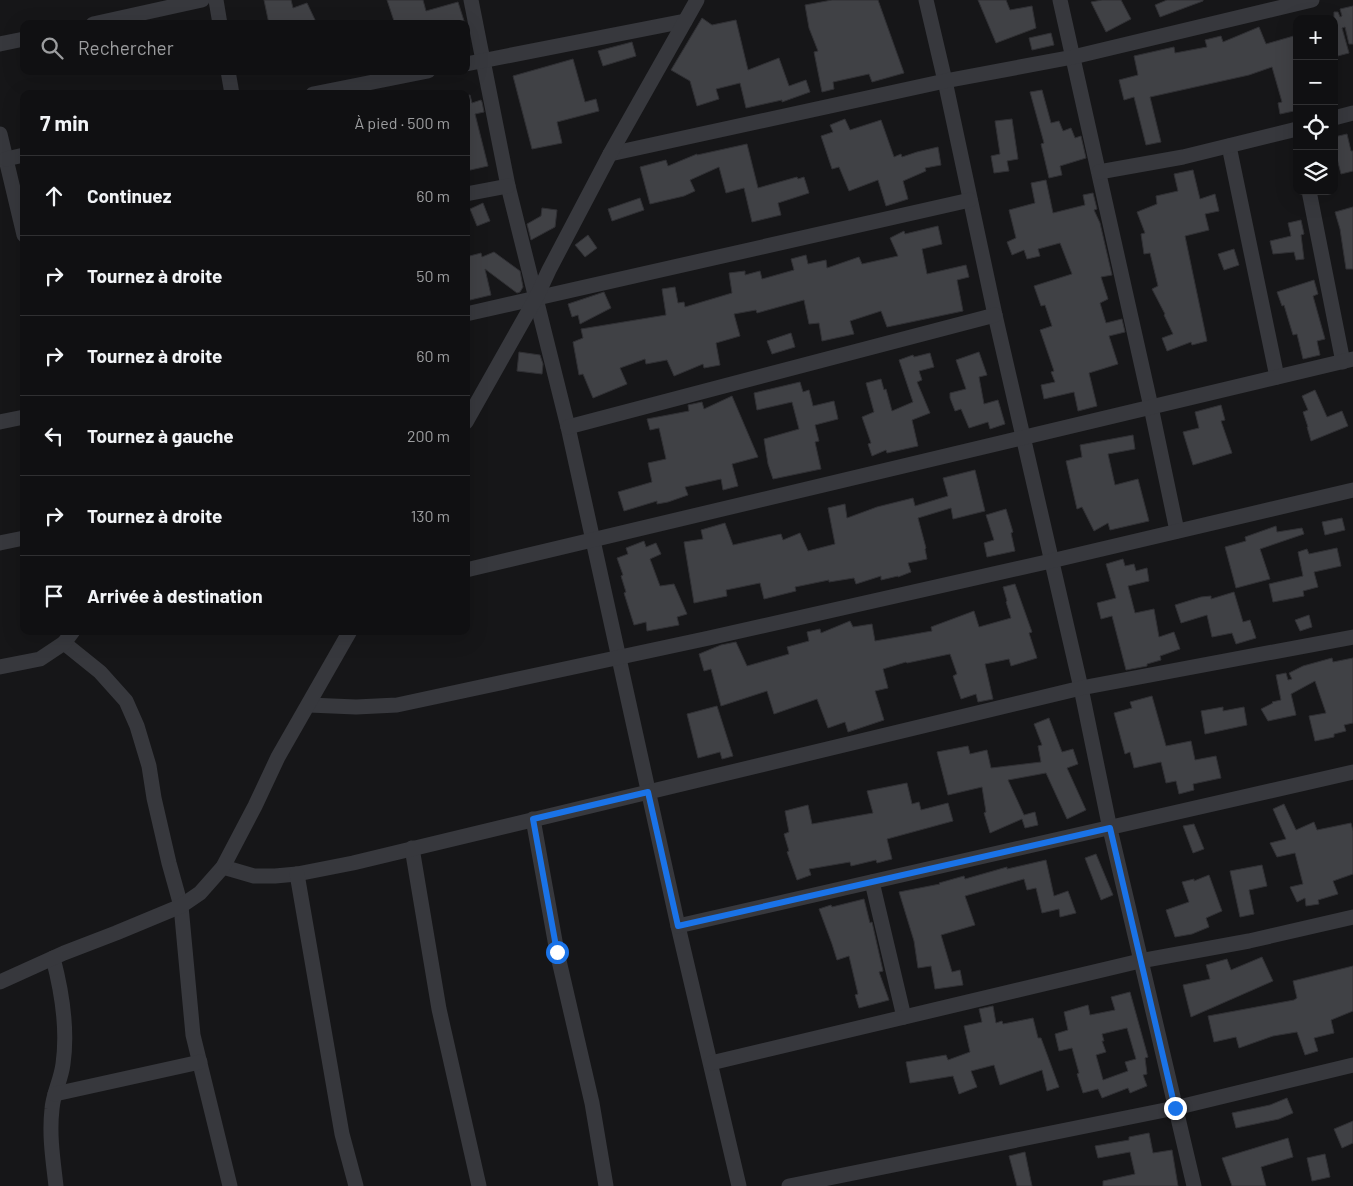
<!DOCTYPE html>
<html lang="fr">
<head>
<meta charset="utf-8">
<style>
  body { margin:0; font-family:Barlow,sans-serif; background:#19191b; color:#f1f3f6 }
  .controls { position:absolute; right:15px; top:15px; display:grid; overflow:hidden; border-radius:10px; box-shadow:0 5px 20px #0002 }
  .controls button { width:45px; height:45px; display:grid; place-items:center; padding:0; border:0; border-bottom:1px solid #303032; background:#101012; color:#f1f3f6; font:25px sans-serif }
  .stop { position:absolute; width:15px; height:15px; margin:-11px; border:4px solid #1a73e8; border-radius:50%; background:#fff }
  .stop.end { background:#1a73e8; border-color:#fff; box-shadow:0 1px 5px #0008 }
  .list { margin:0; padding:0; list-style:none }
  h2 { display:flex; justify-content:space-between; align-items:center; height:65px; margin:0; padding:0 20px; font-size:21px }
  h2 small { font-size:16px; font-weight:400; color:#9c9d9f }
  .list li { display:grid; grid-template-columns:32px 1fr auto; gap:15px; align-items:center; box-sizing:border-box; height:80px; padding:0 20px; border-top:1px solid #303032 }
  .list b { display:block; font-size:19px; white-space:nowrap }
  .list em { font-size:16px; font-style:normal; color:#9c9d9f }
  .icon { flex:none; width:28px; height:28px; fill:none; stroke:currentColor; stroke-width:2; stroke-linecap:round; stroke-linejoin:round }
  .map { position:relative; flex:none; width:1353px; height:1186px; overflow:hidden }
  .search { position:absolute; background:#101012; box-shadow:0 5px 20px #0002; left:20px; top:20px; width:450px; height:55px; display:flex; align-items:center; gap:12px; box-sizing:border-box; padding:0 18px; border-radius:10px; color:#9c9d9f; font-size:19px }
  .panel { position:absolute; background:#101012; box-shadow:0 5px 20px #0002; left:20px; top:90px; width:450px; height:545px; border-radius:10px }
  .map>svg:first-child { display:block }
  .building { fill:#404145; stroke:#303034; fill-rule:evenodd }
  .lines { fill:none; stroke-linecap:round; stroke-linejoin:round }
  .street { stroke:#37383d; stroke-width:15 }
  .route { stroke:#1a73e8; stroke-width:6 }
</style>
</head>
<body>
<div class="map">
<svg width="1353" height="1186" viewBox="0 0 1353 1186">
  <rect width="100%" height="100%" fill="#161618"/>
  <!-- building -->
  <g class="building">
    <path d="M264,0H291L293,8L307,3L317,24H269Z"/>
    <path d="M387,0H423L426,11L458,2L465,24H395Z"/>
    <path d="M832,0H878L904,73L872,82L869,74L833,82L834,89L822,92L814,52L818,51L809,28L805,5Z"/>
    <path d="M978,0H1006L1010,10L1032,6L1036,28L996,43Z"/>
    <path d="M1102,0H1121L1131,19L1106,32L1091,2Z"/>
    <path d="M1167,0H1203V1L1160,17L1155,5Z"/>
    <path d="M1353,6V44H1349L1345,27L1342,28L1349,53L1334,57V12H1338L1340,17L1342,16L1340,9Z"/>
    <path d="M702,18L712,25L736,20L748,70L779,58L789,86L806,80L810,92L782,102V100L746,108L740,83L716,89L719,99L697,106L690,81L671,70Z"/>
    <path d="M1259,27L1266,44L1297,35V108H1294V111L1280,114L1278,103L1282,102L1272,67L1249,75L1150,97L1161,142L1146,145L1134,97L1124,100L1119,80L1138,75L1134,56L1174,47L1175,53L1207,47L1205,40L1221,36L1223,42Z"/>
    <path d="M1051,33L1054,45L1032,50L1029,38Z"/>
    <path d="M632,42L636,56L603,66L598,51Z"/>
    <path d="M573,59L585,102L596,99L599,111L557,122L562,143L532,149L513,76Z"/>
    <path d="M1042,90L1051,123L1059,121L1063,131L1071,128L1075,138L1081,136L1086,158L1060,166L1062,175L1049,178L1041,144L1044,143L1030,92Z"/>
    <path d="M470,95L472,103L481,100L482,102L484,112L475,114L488,166L466,171V96Z"/>
    <path d="M845,119L850,130L881,120L894,157L901,154L902,157L917,152L938,147L941,165L925,168L926,171L903,181L908,199L886,206L878,180L849,191L839,167L832,169L821,136L833,132L830,125Z"/>
    <path d="M1012,119L1018,159L1007,161L1009,171L994,173L991,156L1000,154L995,121Z"/>
    <path d="M1347,134L1351,151H1353V171L1341,174L1334,147V137Z"/>
    <path d="M747,144L758,188L797,177L798,179L804,177L809,193L778,203L781,215L752,222L744,188L726,193L719,167L690,180L695,191L684,196L650,204L640,167L666,160L668,166L697,154V155Z"/>
    <path d="M1193,170L1200,199L1215,194L1219,211L1205,214L1209,230L1185,236L1207,341L1192,345L1191,342L1167,351L1162,338L1173,334L1164,315L1165,314L1152,289L1158,286L1150,253L1144,254L1141,234L1145,233L1137,212L1157,204L1156,196L1178,191L1174,174Z"/>
    <path d="M1046,180L1053,213L1085,205L1083,195L1093,193L1097,209L1094,210L1100,223L1112,275L1101,277L1108,299L1100,303L1106,323L1122,319L1125,332L1109,336L1118,364L1089,373L1097,406L1078,411L1074,392L1044,399L1041,385L1055,382L1051,372L1054,371L1040,330L1052,326L1045,305L1041,306L1034,286L1072,274L1060,243L1038,249L1040,256L1027,259L1024,250L1012,255L1007,242L1016,238L1009,210L1035,203L1031,183Z"/>
    <path d="M640,198L644,210L612,221L608,209Z"/>
    <path d="M483,203L490,221L477,226L470,209Z"/>
    <path d="M1353,207V269H1346L1340,229L1335,212Z"/>
    <path d="M542,208L557,210L555,227L531,240L527,224L541,216Z"/>
    <path d="M1301,220L1304,234L1301,235L1304,259L1296,260L1294,252L1273,254L1270,241L1291,236L1288,223Z"/>
    <path d="M938,226L942,244L922,249L927,274L966,265L969,277L957,280L963,311L887,327L881,311L850,321L854,334L822,341L819,323L809,324L804,300L757,313L756,310L734,314L740,336L716,343L720,365L704,368L703,364L674,376L667,360L646,364L645,359L620,368L627,384L593,398L583,374L579,375L573,342L583,338L581,329L666,315L662,289L675,287L678,303L684,302L685,307L732,293L729,273L745,271V275L760,271L762,279L794,270L791,259L806,255L808,264L826,260L827,268L859,257L862,264L898,256L890,238L904,231L905,234Z"/>
    <path d="M588,235L597,248L585,257L575,245Z"/>
    <path d="M1234,249L1239,265L1224,270L1218,254Z"/>
    <path d="M494,252L520,271L523,287L520,292L517,293L485,269L491,295L466,301V257L481,253L482,257Z"/>
    <path d="M1314,280L1318,294L1313,296L1325,339L1317,341L1320,355L1303,359L1297,334L1293,335L1284,305L1282,306L1277,292Z"/>
    <path d="M604,292L611,308L580,324L578,315L572,317L568,304Z"/>
    <path d="M791,333L795,347L772,354L767,341Z"/>
    <path d="M519,352L540,355L543,364L542,374L517,371Z"/>
    <path d="M979,352L987,375L979,377L984,404L998,400L1005,424L990,429L988,422L969,428L961,409L955,411L950,398V393L966,389L956,360Z"/>
    <path d="M930,353L934,367L919,371L922,380L917,382L930,413L912,420L918,446L887,453L886,450L872,456L868,444L871,443L862,417L874,412L866,383L881,379L884,390L886,389L892,411L913,402L899,360L913,355L914,357Z"/>
    <path d="M800,382L803,392L809,390L813,406L834,401L838,419L815,425L819,441L815,442L821,469L773,479L768,464L764,439L799,429L792,402L757,410L754,393Z"/>
    <path d="M1315,390L1327,417L1342,411L1348,426L1311,441L1307,427H1308L1303,412L1308,410L1302,396Z"/>
    <path d="M732,396L758,457L732,464L738,486L723,490L721,479L685,487L688,495L668,502L657,504V501L624,511L618,492L652,482L648,463L666,459L659,428L650,430L647,419L689,411L688,405L702,402L704,409Z"/>
    <path d="M1221,405L1225,420L1221,421L1232,453L1193,465L1183,432L1199,428L1195,412Z"/>
    <path d="M1133,435L1135,449L1108,454L1115,485L1138,479L1149,521L1110,530L1108,523L1094,531L1082,507L1077,509L1066,461L1082,457L1080,445Z"/>
    <path d="M975,470L985,511L953,519L951,508L918,518L926,548L925,549L927,559L908,563L911,572L898,577V576L881,580V576L856,584L854,578L829,582V580L795,587L796,591L764,599L760,583L726,590L727,596L694,603L684,542L703,539L701,530L725,523L733,545L781,534L783,540L800,533L808,551L835,544L828,508L845,504L847,518L877,507L913,498L915,506L948,496L943,478Z"/>
    <path d="M1006,509L1013,532L1011,533L1015,551L987,557L984,543L994,540L986,515Z"/>
    <path d="M1342,518L1345,530L1325,535L1322,522Z"/>
    <path d="M1276,526L1277,532L1302,528L1304,534L1260,549L1270,579L1236,588L1225,547L1246,541L1245,537Z"/>
    <path d="M644,541L646,547L656,543L661,554L650,559L660,586L674,584L687,614L677,617L679,625L647,631L646,622L634,625L624,593L626,592L621,576L623,575L617,558L628,554L626,548Z"/>
    <path d="M1337,548L1341,566L1314,572L1318,587L1303,591L1304,596L1273,602L1269,584L1303,576L1298,552L1307,549L1309,554Z"/>
    <path d="M1123,559L1125,566L1134,564L1136,571L1147,568L1149,581L1128,586L1135,613L1154,609L1159,637L1174,632L1180,649L1160,656L1161,660L1147,664V666L1126,670L1112,616L1101,619L1097,603L1116,598L1106,564Z"/>
    <path d="M1015,584L1032,632L1029,633L1037,658L1011,666L1009,659L985,664L993,699L978,702L976,694L961,699L953,676L957,674L950,654L907,663L906,662L883,669L888,688L875,691L884,720L848,732L845,722L828,728L817,699L774,714L767,691L721,706L711,669L704,671L699,654L721,645L736,642L747,666L789,654L787,647L809,641L807,632L820,629L821,633L850,621L853,627L872,624L875,641L932,631L931,627L974,611L979,627L1011,618L1006,602L1007,601L1003,587Z"/>
    <path d="M1234,592L1243,622L1250,620L1256,638L1236,644L1232,633L1212,637L1207,615L1181,623L1175,605L1201,597L1211,596V599Z"/>
    <path d="M1309,615L1312,627L1300,631L1295,620Z"/>
    <path d="M1332,658L1333,662L1353,658V723L1344,725L1346,731L1334,734V737L1315,741L1309,716L1326,713L1315,681L1291,694L1296,715L1268,721L1261,709L1273,703L1272,702L1281,700L1276,675L1286,673L1288,680L1292,679L1289,673L1303,666Z"/>
    <path d="M1152,696L1166,746L1191,741L1195,760L1216,756L1221,778L1193,784L1194,790L1179,794L1176,781L1166,783L1161,762L1134,768L1130,752L1125,754L1114,713L1132,708L1130,702Z"/>
    <path d="M717,706L733,756L722,759L720,752L698,758L687,714Z"/>
    <path d="M1223,707V711L1244,707L1247,725L1205,734L1201,711Z"/>
    <path d="M1049,718L1062,752L1073,749L1078,764L1067,768L1086,810L1067,819L1046,773L1008,780L1024,815L1035,812L1038,825L1025,828L1022,819L990,833L984,813L986,812L982,787L948,795L937,752L968,746L970,754L987,750L991,768L1041,762L1038,746L1042,745L1034,724Z"/>
    <path d="M907,783L912,804L919,802L921,810L948,803L953,821L887,839L892,859L877,863L876,860L851,866L850,862L809,869L811,875L797,880L787,852L789,851L784,834L789,832L785,811L808,805L812,824L873,813L867,791Z"/>
    <path d="M1284,804L1296,830L1314,822L1317,830L1351,823L1353,831V874L1333,881L1338,894L1318,900L1319,904L1306,906L1305,898L1297,902L1290,887L1303,884L1295,853L1277,857L1270,843L1286,839L1273,809Z"/>
    <path d="M1194,824L1204,849L1193,853L1183,826Z"/>
    <path d="M1096,854L1113,895L1101,900L1085,858Z"/>
    <path d="M1046,860L1054,896L1068,891L1076,913L1060,917L1059,909L1042,913L1036,888L1027,890L1024,879L965,896L975,925L941,935L952,972L960,970L963,985L935,989L931,966L918,968L914,941L899,892L940,884L939,883L964,876L965,879L1007,867V869Z"/>
    <path d="M1262,865L1267,886L1249,890L1254,914L1240,917L1230,871Z"/>
    <path d="M1209,875L1222,911L1206,918L1209,927L1192,934L1175,937L1166,910L1189,902L1182,882L1194,879V881Z"/>
    <path d="M864,899L870,923L872,922L883,971L879,972L889,1000L859,1008L855,995L858,994L849,956L837,960L832,944L819,909L831,905L832,907Z"/>
    <path d="M1262,957L1273,981L1191,1017L1183,985L1210,979L1206,965L1227,959L1231,970Z"/>
    <path d="M1353,966V1011L1331,1020L1334,1033L1314,1038L1318,1051L1305,1055L1297,1032L1273,1036L1239,1048L1236,1037L1214,1042L1208,1016L1294,1000L1297,998L1293,981Z"/>
    <path d="M1130,992L1148,1057L1145,1058L1147,1074L1143,1075L1147,1086L1130,1093L1128,1088L1102,1098L1098,1089L1083,1093L1077,1074L1079,1073L1072,1048L1059,1051L1055,1034L1068,1030L1064,1012L1088,1005L1090,1015L1115,1010L1111,997ZM1127,1028L1136,1059L1125,1062L1128,1071L1103,1080L1096,1055L1106,1052L1102,1041H1104L1102,1034Z"/>
    <path d="M993,1006L996,1023L1002,1021L1003,1024L1033,1018L1038,1038H1041L1059,1087L1047,1091L1042,1070L1000,1085L994,1065L971,1071L977,1087L959,1094L953,1076L910,1083L906,1062L946,1055L948,1060L970,1052L964,1026L982,1022L979,1009Z"/>
    <path d="M1287,1098L1293,1113L1279,1119L1236,1128L1232,1113L1270,1105Z"/>
    <path d="M1353,1121V1143L1342,1148L1334,1129Z"/>
    <path d="M1149,1133L1153,1153L1172,1150L1178,1186H1103V1181L1135,1174L1130,1152L1098,1158L1095,1146L1129,1140V1137Z"/>
    <path d="M1288,1138L1293,1157L1261,1167L1266,1186H1232L1222,1158Z"/>
    <path d="M1025,1152L1032,1186H1017L1009,1156Z"/>
    <path d="M1325,1154L1330,1177L1312,1181L1307,1158Z"/>
  </g>
  <g class="lines">
    <!-- street -->
    <g class="street">
      <path d="M216,0L220,24"/>
      <path d="M471,0L508,186L568,427L678,926L739,1186"/>
      <path d="M926,0L945,81L995,315L1081,688L1110,829L1194,1186"/>
      <path d="M1060,0L1151,407L1177,531"/>
      <path d="M93,24L202,0"/>
      <path d="M0,44L24,39"/>
      <path d="M466,64L685,21"/>
      <path d="M228,71L232,94"/>
      <path d="M313,94L428,71"/>
      <path d="M1334,118L1353,113"/>
      <path d="M0,134L24,235"/>
      <path d="M1229,146L1277,377"/>
      <path d="M610,154L945,81L1073,57L1312,0"/>
      <path d="M6,159L24,155"/>
      <path d="M1099,172L1183,157L1297,129"/>
      <path d="M1309,191L1343,362"/>
      <path d="M466,194L508,186"/>
      <path d="M466,314L970,200"/>
      <path d="M0,422L24,417"/>
      <path d="M466,422L536,298L549,270L610,154L697,0"/>
      <path d="M568,427L995,315"/>
      <path d="M0,543L24,538"/>
      <path d="M466,570L1353,359"/>
      <path d="M64,643L100,672L126,701L137,726L149,766L154,798L169,863L181,906L193,1035L230,1186"/>
      <path d="M0,667L40,659L64,643L73,631"/>
      <path d="M309,705L356,707L397,705L709,638L1051,561L1353,490"/>
      <path d="M533,819L557,952L592,1103L606,1186"/>
      <path d="M412,848L439,1009L479,1186"/>
      <path d="M223,867L254,876H275L297,874L353,863L1081,688L1353,637"/>
      <path d="M297,874L342,1134L356,1186"/>
      <path d="M872,882L904,1017"/>
      <path d="M678,926L1353,772"/>
      <path d="M53,958C62,992 68,1029 63,1064C61,1080 53,1094 52,1109C49,1135 53,1160 56,1186"/>
      <path d="M0,982L64,953L116,933L181,906L200,893L223,867L255,806L278,757L350,631"/>
      <path d="M711,1063L1140,961L1249,941L1353,917"/>
      <path d="M55,1094L200,1062"/>
      <path d="M789,1186L1175,1108L1353,1065"/>
    </g>
  </g>
  <g class="lines">
    <!-- route -->
    <path class="route" d="M557,952L533,819L648,792L678,926L1110,828L1175,1108"/>
  </g>
</svg>
<div class="controls">
<button>+</button>
<button>−</button>
<button><svg class="icon" aria-label="locate" viewBox="0 0 24 24"><circle cx="12" cy="12" r="6"/><path d="M12 2v4M12 18v4M2 12h4M18 12h4"/></svg></button>
<button><svg class="icon" aria-label="layers" viewBox="0 0 24 24"><path d="M12 4l9 5-9 5-9-5zM3 14l9 5 9-5"/></svg></button>
</div>
<div class="stop" style="left:557px;top:952px"></div>
<div class="stop end" style="left:1175px;top:1108px"></div>
<div class="search"><svg class="icon" aria-label="search" viewBox="0 0 24 24"><circle cx="10" cy="10" r="6"/><path d="M15 15l6 6"/></svg>Rechercher</div>
<section class="panel">
<h2>7 min<small>À pied · 500 m</small></h2>
<ul class="list">
<li><svg class="icon" aria-label="ahead" viewBox="0 0 24 24"><path d="M12 20V5M6 11l6-6 6 6"/></svg><div><b>Continuez</b></div><em>60 m</em></li>
<li><svg class="icon" aria-label="right" viewBox="0 0 24 24"><path d="M7 20v-9h11M14 6l5 5-5 5"/></svg><div><b>Tournez à droite</b></div><em>50 m</em></li>
<li><svg class="icon" aria-label="right" viewBox="0 0 24 24"><path d="M7 20v-9h11M14 6l5 5-5 5"/></svg><div><b>Tournez à droite</b></div><em>60 m</em></li>
<li><svg class="icon" aria-label="left" viewBox="0 0 24 24"><path d="M17 20v-9H6M10 6l-5 5 5 5"/></svg><div><b>Tournez à gauche</b></div><em>200 m</em></li>
<li><svg class="icon" aria-label="right" viewBox="0 0 24 24"><path d="M7 20v-9h11M14 6l5 5-5 5"/></svg><div><b>Tournez à droite</b></div><em>130 m</em></li>
<li><svg class="icon" aria-label="arrive" viewBox="0 0 24 24"><path d="M6 21V4h12l-3 4 3 4H6"/></svg><div><b>Arrivée à destination</b></div></li>
</ul>
</section>
</div>
</body>
</html>
